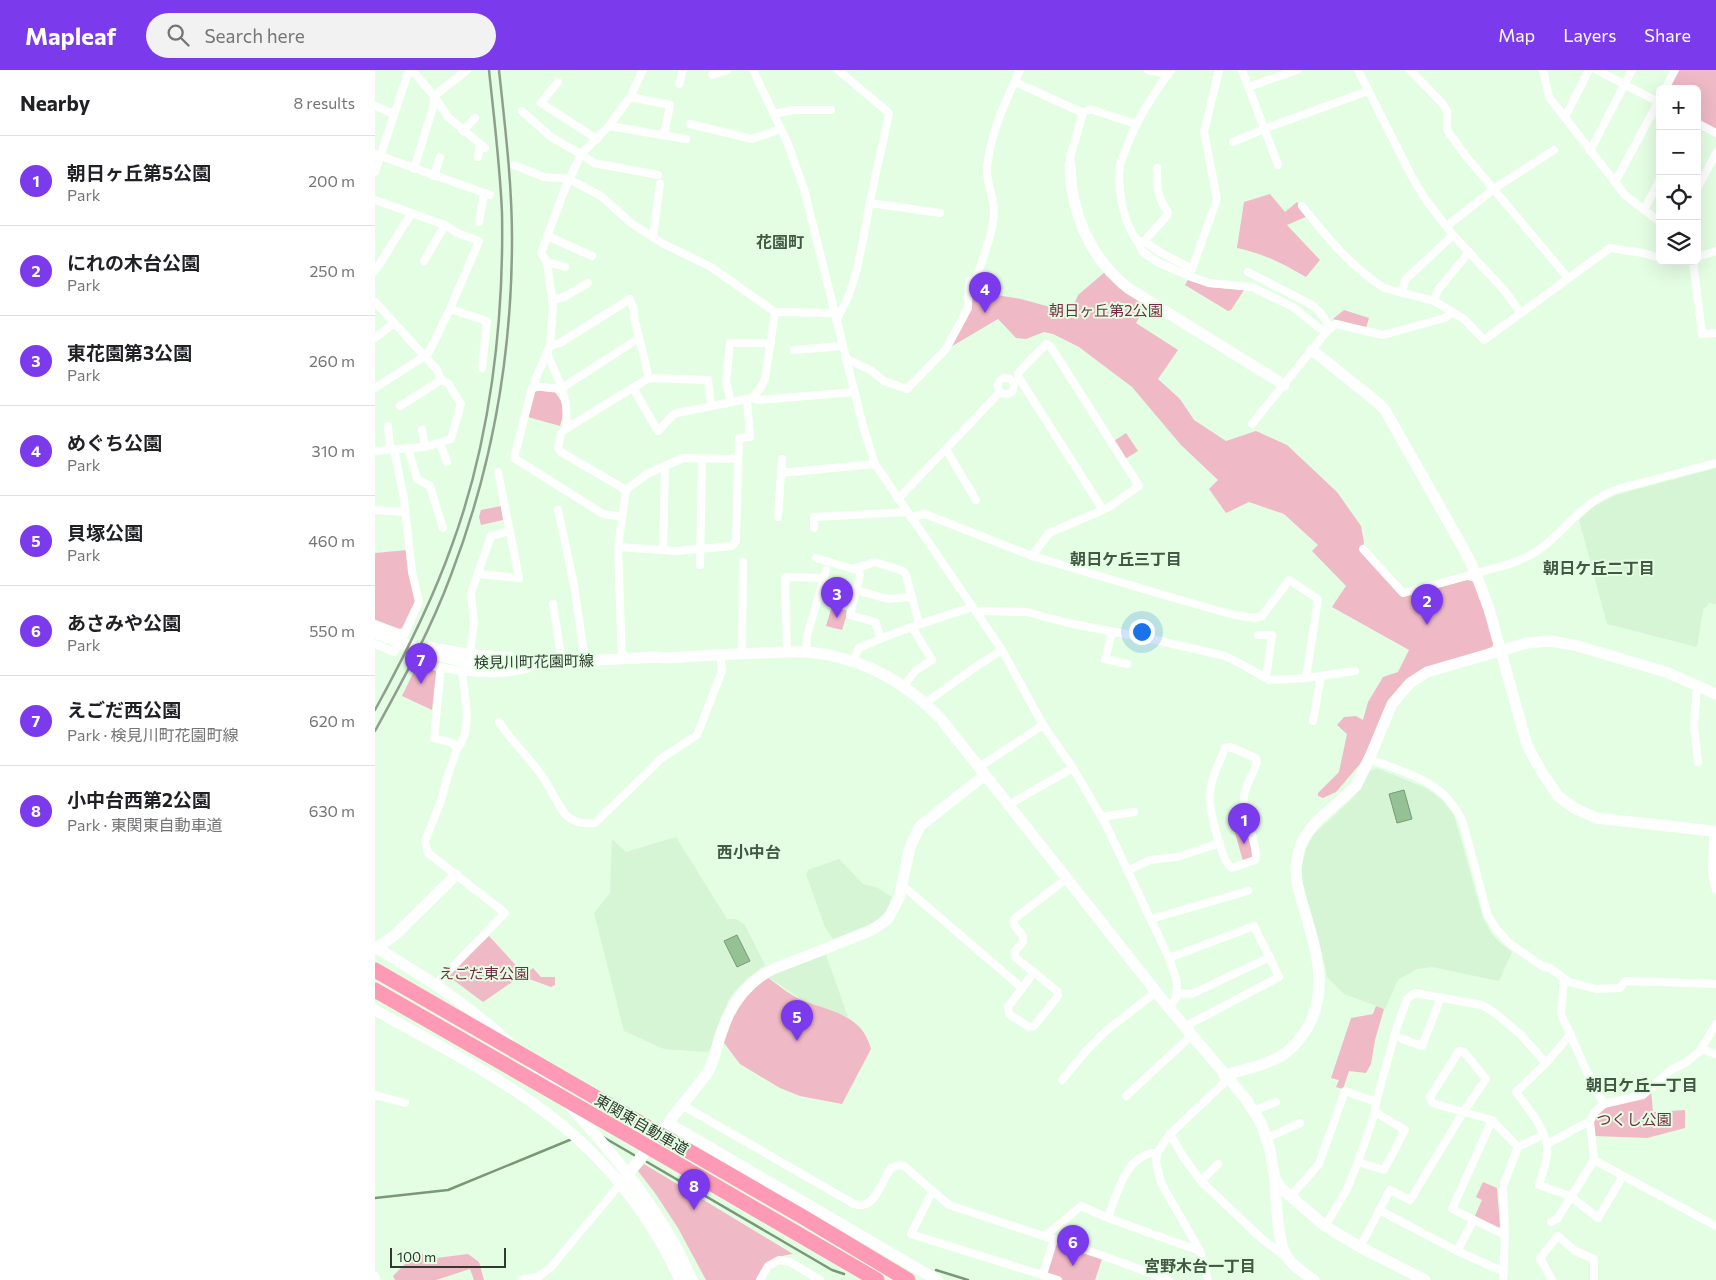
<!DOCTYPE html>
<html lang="en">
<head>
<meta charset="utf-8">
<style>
  body { margin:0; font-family:Commissioner,"Noto Sans JP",sans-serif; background:#f2f2f2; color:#202124 }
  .controls { position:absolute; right:15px; top:15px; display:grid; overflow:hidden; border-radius:8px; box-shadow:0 5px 20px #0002 }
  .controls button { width:45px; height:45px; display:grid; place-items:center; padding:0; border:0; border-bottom:1px solid #e0e0e0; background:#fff; color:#202124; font:25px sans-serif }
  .scale { position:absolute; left:15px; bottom:12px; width:116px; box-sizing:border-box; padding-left:5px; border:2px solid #303a30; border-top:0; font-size:14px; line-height:18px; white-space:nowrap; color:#303a30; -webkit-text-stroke:4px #e4fee3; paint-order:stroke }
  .you { position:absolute; left:766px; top:561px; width:18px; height:18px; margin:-12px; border:4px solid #fff; border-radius:50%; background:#1a73e8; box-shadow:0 0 0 8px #1a73e833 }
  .badge { display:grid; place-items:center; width:32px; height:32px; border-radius:50%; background:#7c3aed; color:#fff; font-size:16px; font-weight:700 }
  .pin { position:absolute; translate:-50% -41px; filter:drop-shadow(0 1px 2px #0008) }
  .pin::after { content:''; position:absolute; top:26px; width:18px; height:15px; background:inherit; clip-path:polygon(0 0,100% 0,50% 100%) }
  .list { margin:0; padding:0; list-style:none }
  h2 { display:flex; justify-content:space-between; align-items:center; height:65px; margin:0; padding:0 20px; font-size:21px }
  h2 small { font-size:16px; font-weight:400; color:#757577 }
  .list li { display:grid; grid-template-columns:32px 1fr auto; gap:15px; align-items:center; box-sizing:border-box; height:90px; padding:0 20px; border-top:1px solid #e0e0e0 }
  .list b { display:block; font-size:19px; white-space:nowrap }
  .list p { margin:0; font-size:16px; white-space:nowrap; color:#757577 }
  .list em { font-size:16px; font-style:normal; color:#757577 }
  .icon { flex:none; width:28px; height:28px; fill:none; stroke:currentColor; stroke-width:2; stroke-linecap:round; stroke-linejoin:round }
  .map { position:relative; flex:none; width:1341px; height:1210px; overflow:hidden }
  header { display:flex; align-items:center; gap:30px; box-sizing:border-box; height:70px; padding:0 25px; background:#7c3aed; color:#fff }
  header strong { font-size:24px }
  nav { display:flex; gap:28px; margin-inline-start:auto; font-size:18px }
  .search { width:350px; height:45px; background:#f2f2f2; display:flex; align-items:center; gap:12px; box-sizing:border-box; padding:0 18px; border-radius:28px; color:#757577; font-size:19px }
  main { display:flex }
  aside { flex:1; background:#fff }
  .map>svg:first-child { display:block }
  .built { fill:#d5f5d4 }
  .green { fill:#efb9c6 }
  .water { fill:#95c295; stroke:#797 }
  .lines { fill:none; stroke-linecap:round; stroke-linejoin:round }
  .stream { stroke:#797; stroke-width:2.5 }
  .street { stroke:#fff; stroke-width:8 }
  .secondary { stroke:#fff; stroke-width:11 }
  .highway { stroke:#fe9ab6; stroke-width:15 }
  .rail { stroke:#8ea08d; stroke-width:2.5 }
  .labels { text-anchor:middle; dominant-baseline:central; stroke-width:4; stroke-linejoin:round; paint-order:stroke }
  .park-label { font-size:15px; fill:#752a43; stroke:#e4fee3 }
  .street-label { font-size:15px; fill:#303a30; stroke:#e4fee3 }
  .neighbourhood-label { font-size:16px; font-weight:bold; fill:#425842; stroke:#e4fee3 }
</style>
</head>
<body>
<header>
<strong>Mapleaf</strong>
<div class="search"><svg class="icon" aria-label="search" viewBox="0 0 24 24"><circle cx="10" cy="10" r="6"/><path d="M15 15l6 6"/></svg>Search here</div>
<nav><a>Map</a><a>Layers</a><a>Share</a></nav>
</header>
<main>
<aside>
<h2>Nearby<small>8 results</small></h2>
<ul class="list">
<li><span class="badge">1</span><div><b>朝日ヶ丘第5公園</b><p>Park</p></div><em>200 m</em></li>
<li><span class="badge">2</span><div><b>にれの木台公園</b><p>Park</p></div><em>250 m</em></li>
<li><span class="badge">3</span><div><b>東花園第3公園</b><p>Park</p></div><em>260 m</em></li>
<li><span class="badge">4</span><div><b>めぐち公園</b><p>Park</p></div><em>310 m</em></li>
<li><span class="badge">5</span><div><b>貝塚公園</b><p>Park</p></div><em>460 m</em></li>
<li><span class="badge">6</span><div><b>あさみや公園</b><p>Park</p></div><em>550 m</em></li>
<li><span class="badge">7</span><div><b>えごだ西公園</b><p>Park · 検見川町花園町線</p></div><em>620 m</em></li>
<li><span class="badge">8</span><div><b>小中台西第2公園</b><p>Park · 東関東自動車道</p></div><em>630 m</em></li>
</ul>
</aside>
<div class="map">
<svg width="1341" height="1210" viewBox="0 0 1341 1210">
  <rect width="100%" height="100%" fill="#e4fee3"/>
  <!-- built -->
  <g class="built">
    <path d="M1341,398V534L1334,533L1328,540L1322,577L1232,554L1204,450L1218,437L1241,425Z"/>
    <path d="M1002,698L1053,719L1067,730L1079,745L1108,848L1116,863L1124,872L1137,882L1124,911L1057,897L1042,899L1023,910L1010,939L969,924L952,907L949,893L928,814L926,803L927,795L931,779L939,764L977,729L986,718L995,701Z"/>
    <path d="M301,767L352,849H361L370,855L390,895L373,908L359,922L352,933L335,980L332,982L289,979L249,961L219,843L235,823L237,769L251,782Z"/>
    <path d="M464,789L488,814L503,818L517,827L511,841L500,852L458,869L450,857L431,804L433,800Z"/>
    <path d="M451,885L473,947L426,929L393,907L402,902Z"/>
  </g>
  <!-- green -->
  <g class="green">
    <path d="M1303,0H1341V59L1322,49V19H1293Z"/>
    <path d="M895,124L910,142L922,132L933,146L912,155L945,190L931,207C906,193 890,184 862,178L869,132Z"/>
    <path d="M730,202L744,218L771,236L761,253L803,280L783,309L805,329L819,350L851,371L881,361L912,375L962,422L986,456L989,472L988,479L1028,527L1092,510L1101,512L1119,572L1117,577L1033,609L985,694L961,722L948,728L943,726V723L964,702L972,664L962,655L969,647L981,646L988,650L993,632L1008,607L1023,602L1034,580L957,537L971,516L937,481L943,475L909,444L874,432L851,443L834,419L843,410L806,375L757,317L704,277L678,264L669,262L651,269L641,268L623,249L574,278L595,238L597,215L610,223L646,229L686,240L698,237L703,225Z"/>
    <path d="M813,210L833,217L869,220L856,240L853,241L810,215Z"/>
    <path d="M969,240L994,248L991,258L958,249Z"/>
    <path d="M169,318L179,321C190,335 190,339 185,356L153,347L160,322Z"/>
    <path d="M751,363L763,381L750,389L739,371Z"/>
    <path d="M126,436L128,450L106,455L104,447L106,440Z"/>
    <path d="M32,480L41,529L27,558L21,560L0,551V483Z"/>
    <path d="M457,536L473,541L467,560L451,556Z"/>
    <path d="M42,595L59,599L61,602L57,640L27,626Z"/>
    <path d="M871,760L879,785L877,788L868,791L860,763Z"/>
    <path d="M114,866L149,904L158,898L166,907H180V915L176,917L146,906L108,932L73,906Z"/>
    <path d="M392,907C403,915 415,925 427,930C456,942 487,944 496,979L467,1034L425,1026L405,1018L365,994L349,973L359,944L368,929Z"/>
    <path d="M1001,936L1009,939L1000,970L996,994L991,1003L974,1001L968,1019L961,1017L964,1010L956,1008L976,948L998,944Z"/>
    <path d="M1276,1020L1278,1042L1310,1040V1058L1272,1068L1220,1066C1220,1061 1218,1054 1219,1049C1223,1034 1262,1025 1276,1020Z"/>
    <path d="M269,1094L418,1184C396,1187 393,1192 381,1210H331L303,1158L280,1123L263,1101Z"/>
    <path d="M1108,1112L1122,1118L1125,1156L1124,1158L1099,1148L1107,1130L1101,1127Z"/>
    <path d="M679,1173L727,1189L720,1210H688L669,1204Z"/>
    <path d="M42,1182L61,1188L93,1184L104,1192L109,1210H99L95,1199L61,1210H20L18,1206Z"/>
  </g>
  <!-- water -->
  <g class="water">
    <path d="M1029,720L1037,749L1022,753L1014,724Z"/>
    <path d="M362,865L375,891L362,897L349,871Z"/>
  </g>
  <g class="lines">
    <!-- stream -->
    <g class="stream">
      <path d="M228,1067L259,1085"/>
      <path d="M272,1092L457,1200L469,1204"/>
      <path d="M0,1128L73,1120L197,1069"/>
      <path d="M561,1200L593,1210"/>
    </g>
    <!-- street -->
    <g class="street">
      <path d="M37,0L59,26L73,47L110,78"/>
      <path d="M378,0L413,74L429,119L488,356L500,394L627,580L668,655L698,698L731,755L794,888L802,912L801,928L794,938"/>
      <path d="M773,0L793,4"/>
      <path d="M796,0C778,24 762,49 752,76C750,82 746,89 745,95C742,120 748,152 763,172L769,171L785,182L817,199L842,129L829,62L844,0"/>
      <path d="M867,0L903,95"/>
      <path d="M983,0L1038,109L1051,130L1078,165L1129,220L1146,243"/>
      <path d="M1035,0L1067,33L1072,41V60L1090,85L1193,208"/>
      <path d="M1168,0L1174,27L1250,125L1285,152"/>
      <path d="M1222,0L1285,33"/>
      <path d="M337,5L352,0"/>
      <path d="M183,12L166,33L222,69"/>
      <path d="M640,12L708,43L695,87V95"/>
      <path d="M304,14L308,0"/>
      <path d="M873,17L922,0"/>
      <path d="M1290,19L1300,0"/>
      <path d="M255,27L295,35L289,65"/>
      <path d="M0,36L19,44"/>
      <path d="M147,41L176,67L206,84L219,93L283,105"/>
      <path d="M708,43L715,39L761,54"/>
      <path d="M399,44L418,40H456"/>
      <path d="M1190,47L1214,0"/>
      <path d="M1322,53L1341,63"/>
      <path d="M315,54L377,69L406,59"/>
      <path d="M234,56L311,69"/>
      <path d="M88,61L100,48"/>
      <path d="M858,72L889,59L993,21"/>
      <path d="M1215,81L1257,0"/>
      <path d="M0,84L115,125"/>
      <path d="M103,87L105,74"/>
      <path d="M139,95L169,107L194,109L226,126L256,153L287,173L336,197L400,242L459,243"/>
      <path d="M39,99L59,34V26L92,0"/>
      <path d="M0,102L33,3L36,0"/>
      <path d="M59,106L65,87"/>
      <path d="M1240,112L1285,29"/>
      <path d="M1322,119L1341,83"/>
      <path d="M0,130L70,155L82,163L104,171L75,239L53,284L0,318"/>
      <path d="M495,133L565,143"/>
      <path d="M927,136C953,168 974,195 1009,218L1059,231L1089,249L1109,270L1235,178L1268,183L1285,188"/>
      <path d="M1269,140L1285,109"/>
      <path d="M104,152L109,123"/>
      <path d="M1072,156L1120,118L1179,80"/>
      <path d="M172,166L217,186"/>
      <path d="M278,167L285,114"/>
      <path d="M769,171L792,146L793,142C782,128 782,116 782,98"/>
      <path d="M763,172L767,181L782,192L814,206L834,213L877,217L918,237L944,258L952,261"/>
      <path d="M1322,187L1341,181"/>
      <path d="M49,191L70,155"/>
      <path d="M1318,191L1327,264L1341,263"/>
      <path d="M172,192L190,197"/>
      <path d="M0,201L36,144"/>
      <path d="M873,202L937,235L945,242L955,257"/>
      <path d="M1027,223L1030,210L1078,165"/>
      <path d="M177,230L189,227L213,213"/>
      <path d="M1059,231L1063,220L1094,182"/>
      <path d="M0,232L62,300L66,310L73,313L86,334L76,369L50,377L0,381"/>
      <path d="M75,239L112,251L107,298"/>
      <path d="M461,250C481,219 485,184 492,148C498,113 507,78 514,43L463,0"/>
      <path d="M0,268L19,253"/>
      <path d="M175,276L185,273L255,229L259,241V247L274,308"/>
      <path d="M419,280L467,276"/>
      <path d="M172,283L187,318L191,334L192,358L186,363L183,378L186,382L251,420"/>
      <path d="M470,288L497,301L509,311L532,319L571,279L593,238L594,211L600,209C607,193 620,157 619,139C618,126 611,110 612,98C615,64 631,30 645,0"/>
      <circle cx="631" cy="316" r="8"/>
      <path d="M160,317C170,316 178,320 187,318L264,268"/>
      <path d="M258,318L283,361L298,345L302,343L377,328L385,319L390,309L400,242"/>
      <path d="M377,328L383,330L479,322"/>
      <path d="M356,332L351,312L355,273H396"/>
      <path d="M25,336L66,310"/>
      <path d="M877,354L952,261L961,254L1008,265L1070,248L1078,242"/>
      <path d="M13,356L15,379"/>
      <path d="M192,358L274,308L333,310L336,336"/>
      <path d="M47,360L50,377"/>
      <path d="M65,373L72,392"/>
      <path d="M33,378L42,409L55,416L68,458"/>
      <path d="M571,379L601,430"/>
      <path d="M406,403L500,394"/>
      <path d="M523,429L625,322"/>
      <path d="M0,440L30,442"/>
      <path d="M183,440L199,515L210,591"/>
      <path d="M728,440L644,308L643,303L671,274L676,277L764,416L734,437L728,440L674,463L657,486L799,528L859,545L879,548L887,546L914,510L943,529L931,608"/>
      <path d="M247,447L228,444L139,388L157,318L160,317V310L175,276L178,236L172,192L166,183L189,121L206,84L234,56L255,27L268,0"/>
      <path d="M403,447L407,389"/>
      <path d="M536,447L550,444L657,486"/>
      <path d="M439,458V447L533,442"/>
      <path d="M243,477L301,481L357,476L361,471L364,368L375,367L372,329"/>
      <path d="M988,479L1028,523C1055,516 1082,509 1109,501C1127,496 1146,492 1162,481C1192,461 1205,432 1243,419L1341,393"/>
      <path d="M288,480L290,396"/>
      <path d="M441,488L478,499L500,492L528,501L531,505L544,554"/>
      <path d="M325,495L327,389"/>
      <path d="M483,497L485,505L475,545L500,552L506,568"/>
      <path d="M103,504L144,508L123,402"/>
      <path d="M481,520L513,529L537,527"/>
      <path d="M178,534L187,592"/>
      <path d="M601,541L652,542L693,553L781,570L850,586L870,596L894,610L931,608L980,601"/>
      <path d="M0,554L29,565L44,532L37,502L29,429L19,379"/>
      <path d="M737,562L730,589L752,594"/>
      <path d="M883,565H897L891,608"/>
      <path d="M0,574L19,582L27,569"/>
      <path d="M412,582L410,507L449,508"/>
      <path d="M431,582L432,566L451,500"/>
      <path d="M95,583L99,554L96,523L116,466L135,461"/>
      <path d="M367,584L368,492"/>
      <path d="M247,590L243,477L251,420L272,404L308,388L363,389"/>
      <path d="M478,592L484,578C521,561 560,549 598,537"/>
      <path d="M148,594L136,586L95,583L55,576L47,593C83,602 123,609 158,597"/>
      <path d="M529,616L540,601L557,590L537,557"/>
      <path d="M1322,616L1319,656L1323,692"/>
      <path d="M550,633L602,596L627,580"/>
      <path d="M938,651L946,606"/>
      <path d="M124,652C136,671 154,687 167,706C175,717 183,736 191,745C199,753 211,754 220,753L287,688L322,665L347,601L345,584"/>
      <path d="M855,677L881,688L882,692C879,702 871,715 869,725C867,740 885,780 880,790L857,798C846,791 833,736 835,722C836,707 845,692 850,678Z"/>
      <path d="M82,679C99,661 89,624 87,602"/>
      <path d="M994,689C1034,704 1070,711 1088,753L1113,846L1122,860L1134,873L1167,896L1175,898L1194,912L1221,919L1245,918L1250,911L1341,914"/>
      <path d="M604,697L668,655"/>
      <path d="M633,735L698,698"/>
      <path d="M726,747L759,742"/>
      <path d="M1338,761L1337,804L1341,820"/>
      <path d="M752,801L775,790L802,787L845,773"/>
      <path d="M527,815L647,918"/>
      <path d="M776,849L873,821"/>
      <path d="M794,888L879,856L904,907L809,957"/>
      <path d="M659,902L633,937L634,944L654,957L659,956L683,926L682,921L640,887V881L648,872V866L639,855V849L691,809"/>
      <path d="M1189,909L1186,944L1213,1004L1229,1034"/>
      <path d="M60,915L130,843L53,783L50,771L66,731L72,708L82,679L78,673L59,668L66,598"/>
      <path d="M801,923L817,924L895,887"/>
      <path d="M1196,964L1171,993L1141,1022C1152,1037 1175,1063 1172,1084C1171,1094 1167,1105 1164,1115L1195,1126L1223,1148L1248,1106"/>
      <path d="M1019,966L1047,976L1066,927"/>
      <path d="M1326,979L1341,984"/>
      <path d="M687,1010L711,981L732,960L781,922"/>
      <path d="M0,1025L30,1033"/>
      <path d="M751,1026L816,966"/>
      <path d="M307,1035L479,1134C501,1141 506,1111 516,1098L524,1095L529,1096L574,1135L726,1185L794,1210"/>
      <path d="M878,1041L901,1032"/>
      <path d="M1117,1050L1077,1139L1130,1165"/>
      <path d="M795,1064L809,1088L826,1111L887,1169L911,1187"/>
      <path d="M892,1068L925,1053"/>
      <path d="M1172,1074L1215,1051"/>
      <path d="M1219,1090L1341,1156"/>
      <path d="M983,1092L1009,1100L1030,1060L1000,1042"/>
      <path d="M826,1111L843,1094"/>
      <path d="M557,1122L536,1164L683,1210"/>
      <path d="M915,1127L944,1094L970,1021L1001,1032"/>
      <path d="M1004,1140L1082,1181L1129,1202"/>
      <path d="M733,1148C741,1125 752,1082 782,1083"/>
      <path d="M1176,1152L1182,1149L1219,1090L1215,1051L1220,1042L1229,1034L1268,1025L1296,1000L1312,992L1325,981L1341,954"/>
      <path d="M950,1156L971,1121L983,1092L1000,1042L1001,1032L1021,960L1032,929L1040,923L1107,935L1120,943L1145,964L1171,993"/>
      <path d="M670,1166L706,1136L733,1148L825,1181"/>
      <path d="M985,1177L1015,1120L1035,1130L1089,1041L1111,1009L1089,982L1084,981L1055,1027L1057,1033L1117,1050L1143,1077"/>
      <path d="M1082,1181L1098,1151"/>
      <path d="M668,1205L679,1169"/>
      <path d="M0,1206L2,1210"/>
      <path d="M146,1210L163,1207L176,1197L246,1113"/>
      <path d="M385,1210L393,1196L404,1190L415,1192L445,1210"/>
      <path d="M833,1210L825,1181L786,1113L781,1092L782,1083L795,1064L853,1009"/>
      <path d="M1128,1210L1130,1165L1128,1116L1143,1077L1168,1065"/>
      <path d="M1177,1210L1165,1188L1183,1166L1200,1181L1219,1189V1210"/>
    </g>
    <!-- secondary -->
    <g class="secondary">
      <path d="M695,95C696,143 715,188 753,218L909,315"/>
      <path d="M937,280L1002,332L1010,340L1087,476L1101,504L1114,539L1152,675L1166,701L1183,726L1199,738L1221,748L1338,761"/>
      <path d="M0,563L51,582L90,592L148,594L281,587L292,588C323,586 353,584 384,583C400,583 417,581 433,582C486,587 530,611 566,649L794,938L870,1028L886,1053L895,1080L900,1109L906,1118L950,1156L985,1177L1050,1210"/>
      <path d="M0,877C47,905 93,934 133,972"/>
      <path d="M0,879L20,865L81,805"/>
      <path d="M0,940C52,969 106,997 155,1031C220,1076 272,1137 305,1210"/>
      <path d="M157,994L182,1021"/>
      <path d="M849,1005C864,1001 879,998 893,992C906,988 918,978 926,967C963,920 934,864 922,813L921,798L923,784L927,772L933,762L942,751L981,716L994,689L1017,634L1035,613L1052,602L1152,573L1175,571L1199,575L1291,602L1341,624"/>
      <path d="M194,1035C242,1088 289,1144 317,1210"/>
      <path d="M293,1053L562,1210"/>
      <path d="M900,1109C901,1128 902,1173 912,1187C919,1197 930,1204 939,1210"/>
      <path d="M246,1113L333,1002C339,991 341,980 344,969C353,939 368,915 396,900L485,865L497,860L513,849L524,828L535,777L545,756L610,705"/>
    </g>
    <!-- highway -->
    <g class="highway">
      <path d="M0,900L428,1147L533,1210"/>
      <path d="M0,920L265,1072L502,1210"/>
    </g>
    <!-- rail -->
    <g class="rail">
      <path d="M0,640C29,587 57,532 77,475C115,372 129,253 127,143C125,95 119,48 114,0"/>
      <path d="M0,661C28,610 56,559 76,505C117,398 137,283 137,169C137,113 130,56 124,0"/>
    </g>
  </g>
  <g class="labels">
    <!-- park labels -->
    <g class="park-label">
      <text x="731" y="240">朝日ヶ丘第2公園</text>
      <text x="109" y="903">えごだ東公園</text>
      <text x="1259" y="1049">つくし公園</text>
    </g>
    <!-- street labels -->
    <g class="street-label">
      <text transform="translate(159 591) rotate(-1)">検見川町花園町線</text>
      <text transform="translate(267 1054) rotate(30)">東関東自動車道</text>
    </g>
    <!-- neighbourhood labels -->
    <g class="neighbourhood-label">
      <text x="405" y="171">花園町</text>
      <text x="751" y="488">朝日ケ丘三丁目</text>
      <text x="1224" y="497">朝日ケ丘二丁目</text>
      <text x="374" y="781">西小中台</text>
      <text x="1267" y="1014">朝日ケ丘一丁目</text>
      <text x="825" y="1195">宮野木台一丁目</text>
    </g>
  </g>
</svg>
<div class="controls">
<button>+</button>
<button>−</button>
<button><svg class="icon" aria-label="locate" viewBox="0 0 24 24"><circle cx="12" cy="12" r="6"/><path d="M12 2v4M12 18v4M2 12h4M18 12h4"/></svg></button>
<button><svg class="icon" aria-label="layers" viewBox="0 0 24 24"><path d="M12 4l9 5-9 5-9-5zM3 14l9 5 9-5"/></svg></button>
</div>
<div class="scale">100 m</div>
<div class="you"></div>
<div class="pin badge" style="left:869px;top:774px">1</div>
<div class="pin badge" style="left:1052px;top:555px">2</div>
<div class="pin badge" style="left:462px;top:548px">3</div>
<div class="pin badge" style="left:610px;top:243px">4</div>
<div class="pin badge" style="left:422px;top:971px">5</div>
<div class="pin badge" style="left:698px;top:1196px">6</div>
<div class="pin badge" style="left:46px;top:614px">7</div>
<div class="pin badge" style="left:319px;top:1140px">8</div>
</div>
</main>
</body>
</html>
